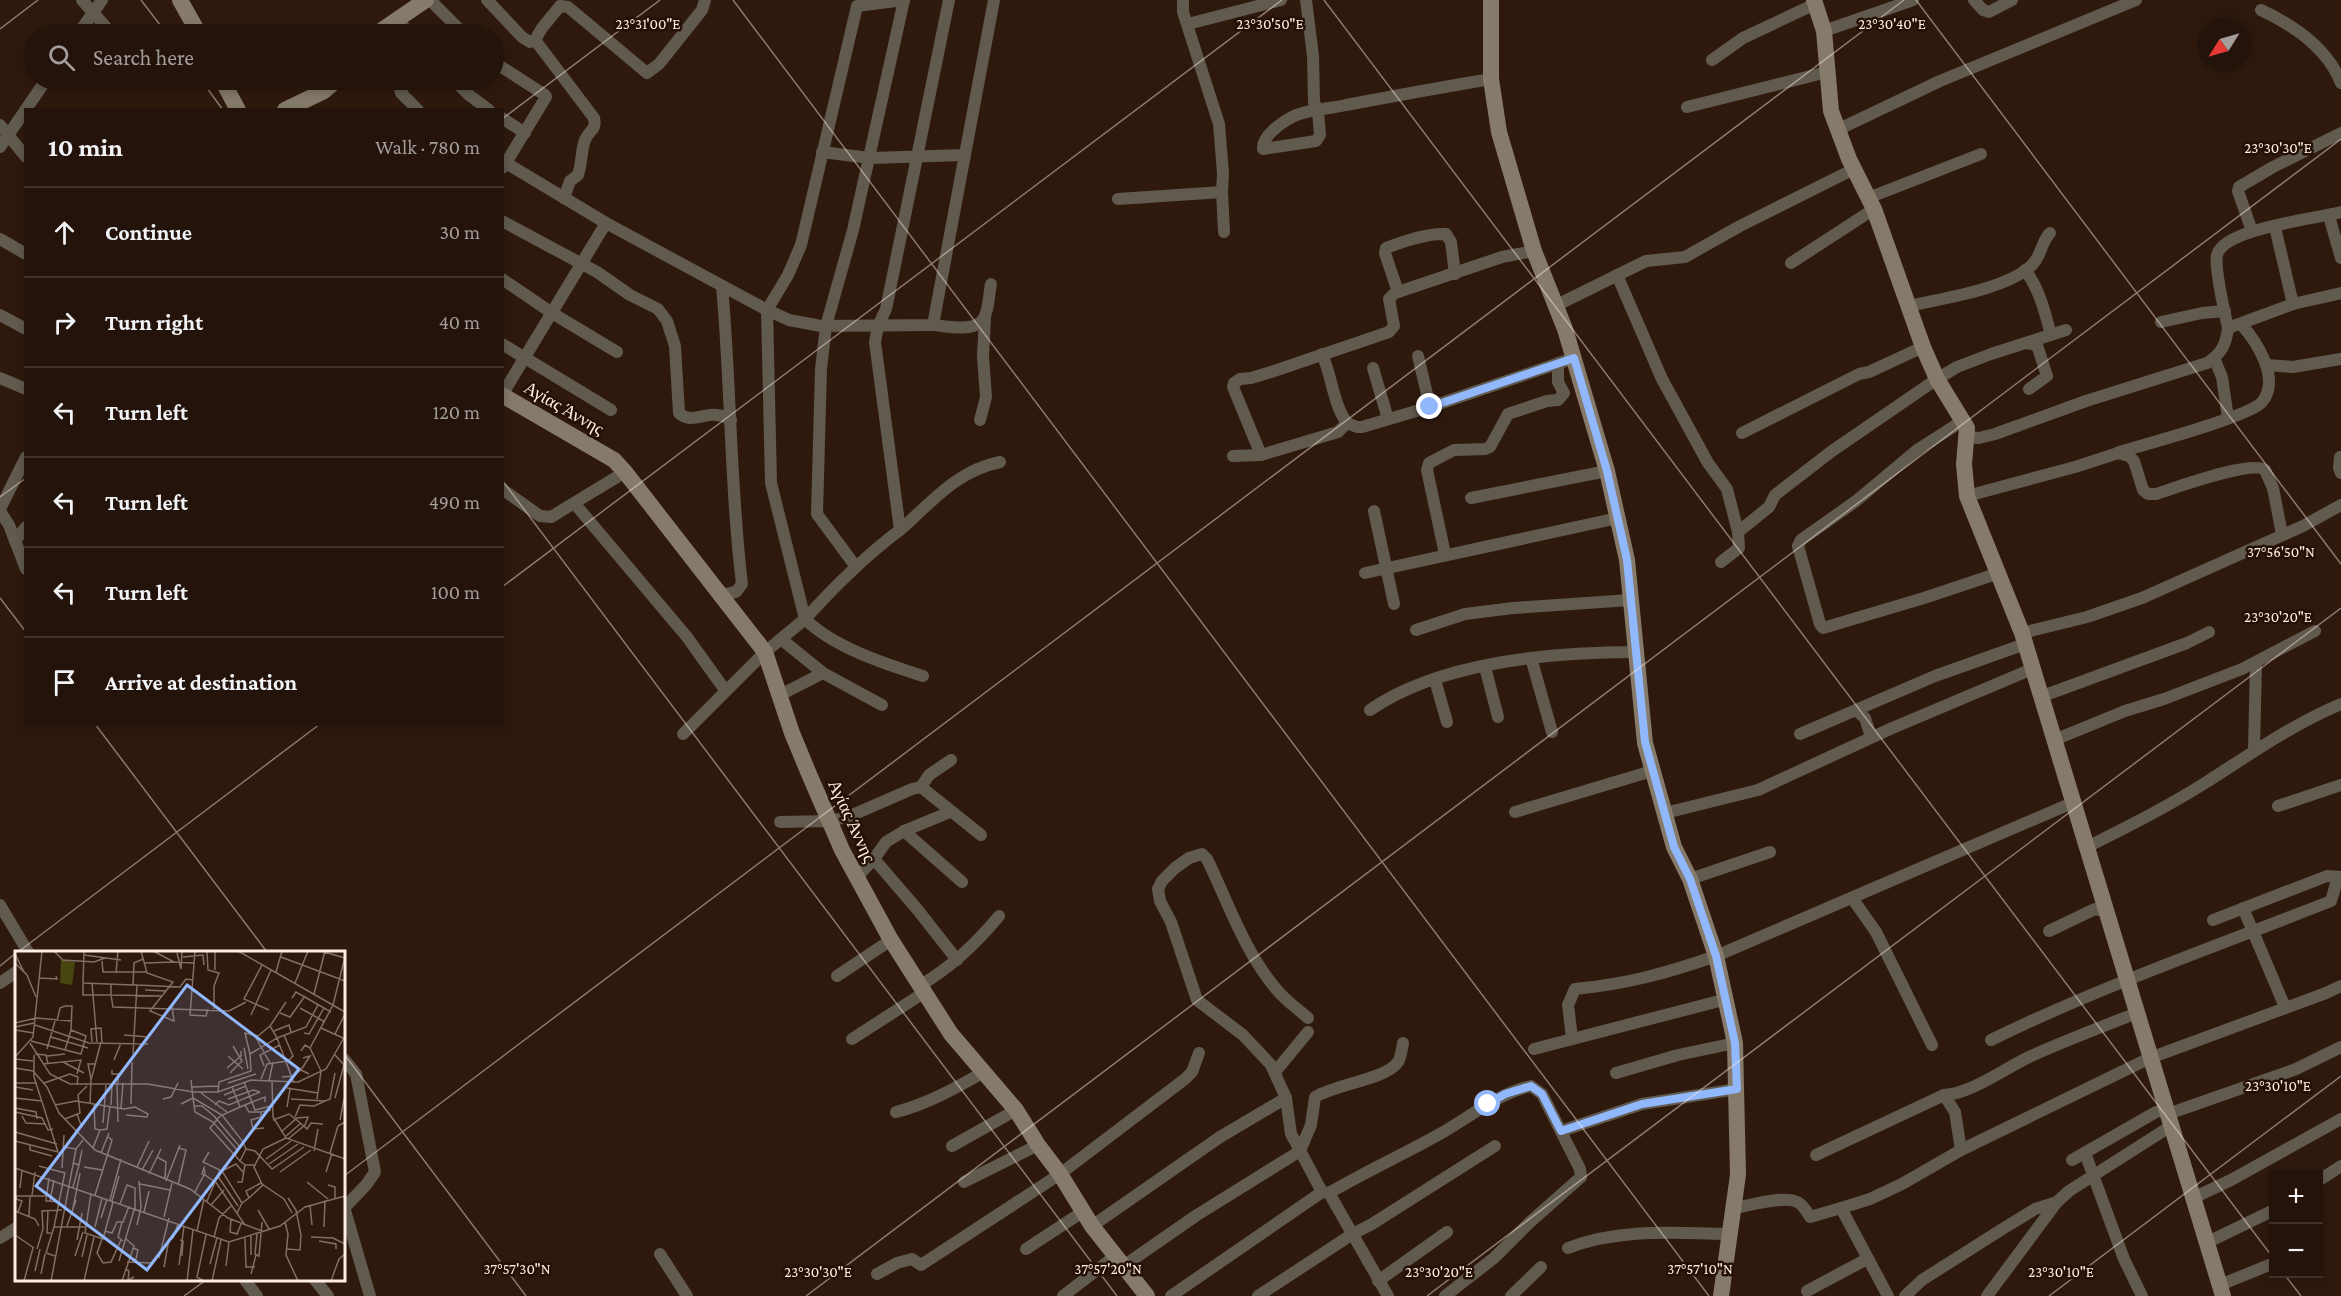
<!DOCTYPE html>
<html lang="en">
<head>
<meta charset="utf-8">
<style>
  body { margin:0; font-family:"Crimson Pro",serif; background:#2b1c13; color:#f1f3f6 }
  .controls { position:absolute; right:18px; bottom:18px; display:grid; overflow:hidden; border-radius:0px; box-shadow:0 3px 9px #0003 }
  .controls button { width:54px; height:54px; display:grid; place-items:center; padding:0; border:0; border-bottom:2px solid #40322b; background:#23130a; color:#f1f3f6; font:30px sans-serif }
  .compass { position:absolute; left:2197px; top:18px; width:54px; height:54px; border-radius:50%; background:#23130a; box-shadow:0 3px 9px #0003; rotate:233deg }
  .stop { position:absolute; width:18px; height:18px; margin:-14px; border:4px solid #91b8fd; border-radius:50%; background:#fff }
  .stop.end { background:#91b8fd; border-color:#fff; box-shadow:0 2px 6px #0008 }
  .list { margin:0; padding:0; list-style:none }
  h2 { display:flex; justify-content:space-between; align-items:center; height:78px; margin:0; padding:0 24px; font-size:26px }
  h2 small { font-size:20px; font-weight:400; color:#a39e9c }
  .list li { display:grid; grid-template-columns:39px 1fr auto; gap:18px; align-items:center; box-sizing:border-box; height:90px; padding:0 24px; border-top:2px solid #40322b }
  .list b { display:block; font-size:22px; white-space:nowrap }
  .list em { font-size:20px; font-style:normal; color:#a39e9c }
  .icon { flex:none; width:33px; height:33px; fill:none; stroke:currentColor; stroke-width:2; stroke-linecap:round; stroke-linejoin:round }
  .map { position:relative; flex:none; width:2341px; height:1296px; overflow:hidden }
  .search { position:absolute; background:#23130a; box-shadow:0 3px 9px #0003; left:24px; top:24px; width:480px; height:66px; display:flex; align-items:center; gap:15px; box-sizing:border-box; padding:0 21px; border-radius:33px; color:#a39e9c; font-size:22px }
  .panel { position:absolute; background:#23130a; box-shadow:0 3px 9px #0003; left:24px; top:108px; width:480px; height:618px; border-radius:0px }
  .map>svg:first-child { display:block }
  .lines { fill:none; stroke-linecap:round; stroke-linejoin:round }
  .street { stroke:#615a4f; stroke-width:12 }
  .secondary { stroke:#867b6a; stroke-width:16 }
  .route { stroke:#91b8fd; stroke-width:8 }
  .ticks { fill:none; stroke:#feeee6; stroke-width:1.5; stroke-opacity:0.45 }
  .labels { text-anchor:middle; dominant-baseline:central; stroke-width:5; stroke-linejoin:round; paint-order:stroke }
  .street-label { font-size:18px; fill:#feeee6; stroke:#251005 }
  .inset-road { fill:none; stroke:#826e64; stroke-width:1.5 }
  .view { fill:#91b8fd; fill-opacity:0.15; stroke:#91b8fd; stroke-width:3 }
  .inset-edge { fill:none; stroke:#feeee6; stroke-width:3 }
  .ticks-label { font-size:15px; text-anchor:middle; fill:#feeee6; stroke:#251005; stroke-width:5; stroke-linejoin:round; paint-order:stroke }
</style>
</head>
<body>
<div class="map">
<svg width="2341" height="1296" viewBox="0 0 2341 1296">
  <rect width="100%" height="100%" fill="#2f190d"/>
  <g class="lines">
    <!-- street -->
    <g class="street">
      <path d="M82,0L112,34"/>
      <path d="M430,0L464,34"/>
      <path d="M487,0L522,37L530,42L535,40L542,28L560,6L568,7L647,73L659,64L702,10L705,0"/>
      <path d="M1306,0L1313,56L1314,102L1318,111L1320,135L1316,141L1263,149C1262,136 1281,123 1292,117C1307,109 1330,109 1346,105C1394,96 1443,87 1491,79"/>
      <path d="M1974,0L1983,10L1989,12L2012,0"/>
      <path d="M2261,10C2293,25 2328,49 2341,83"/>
      <path d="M396,19L411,34"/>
      <path d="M1188,24L1281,0"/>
      <path d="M1824,31L1913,0"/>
      <path d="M78,34L102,0"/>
      <path d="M535,40L594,118C597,130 589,130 585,140C581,150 582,164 578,175L570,181L564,198"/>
      <path d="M1712,60L1743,38L1815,4"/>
      <path d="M494,62L545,95L546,97L506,163L502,161"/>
      <path d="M411,80L400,89L401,93L418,110"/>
      <path d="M454,80L469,95L489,110"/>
      <path d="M1687,107L1827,72"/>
      <path d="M502,118L525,133"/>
      <path d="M0,125L26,157"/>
      <path d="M1837,130L1940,81L2136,0"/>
      <path d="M0,147L46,80"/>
      <path d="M822,152L870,158L965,155"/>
      <path d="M502,168L506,163L606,223"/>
      <path d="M1222,192L1224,232"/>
      <path d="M1868,198L1981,154"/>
      <path d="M1118,199L1222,192L1223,173L1219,124L1183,12V0"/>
      <path d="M2329,216L2341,258"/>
      <path d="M502,221L597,272L630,295L658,309L667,321L675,346L679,413C690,424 704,413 717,415C721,415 727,418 731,420"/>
      <path d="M2275,227L2293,304"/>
      <path d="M2252,231L2238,191L2239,187L2273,167L2341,133"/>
      <path d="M0,239L26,254"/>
      <path d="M1791,263L1874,209"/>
      <path d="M2025,270C2039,288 2045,312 2051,335"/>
      <path d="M1617,275L1662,379L1708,463L1727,489L1738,532"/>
      <path d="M502,279L552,313L617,352"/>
      <path d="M1398,292L1385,253L1386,248C1404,241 1427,233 1446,234L1451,242L1455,274"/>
      <path d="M1555,306L1646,261L1685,257L1740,226L1854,169"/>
      <path d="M1908,306C1941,299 2008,289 2032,265C2042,255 2041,242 2050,233"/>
      <path d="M0,315L26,329"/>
      <path d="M2161,322L2202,313L2225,311"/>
      <path d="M933,325C947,326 976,333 984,318C989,309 989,293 991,284"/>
      <path d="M2228,328C2225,313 2214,269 2217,255C2224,228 2316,219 2341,212"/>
      <path d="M2026,343L2037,345L2047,376L2029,389"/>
      <path d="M502,344L611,410"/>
      <path d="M1322,354C1332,376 1333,404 1347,423"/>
      <path d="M1418,356L1430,407"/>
      <path d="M2214,358L2222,377L2228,418"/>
      <path d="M2266,365L2293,367L2341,359"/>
      <path d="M1373,368L1388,419"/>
      <path d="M0,378L26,389"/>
      <path d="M502,395L606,223L767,310L789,320L821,326L933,325L994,0"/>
      <path d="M980,420L986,397L983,356L985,317"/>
      <path d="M1964,420L1917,450L1856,501L1801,540L1798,546L1800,553L1820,624L1823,628L1924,598L1999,573"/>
      <path d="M1742,433L1859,374L1869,372L1923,347"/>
      <path d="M1967,437L1979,438L1995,434L2086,401L2207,363C2221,354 2226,345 2228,328L2293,304L2341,293"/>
      <path d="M2119,452C2143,445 2251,416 2262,402C2281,379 2257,342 2241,324"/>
      <path d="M1261,455L1233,387L1234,383L1240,379L1251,378L1271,372L1389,332L1394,326L1389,299L1395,293L1502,257L1534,251"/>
      <path d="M1233,456L1261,455L1338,432L1347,423L1357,427H1362L1430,407L1574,358"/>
      <path d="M2340,457L2339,468L2341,473"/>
      <path d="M502,489L540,516L551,517L625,472"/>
      <path d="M1967,496L2075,467L2118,453L2129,456L2134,461L2143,490L2148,494H2156C2175,488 2251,460 2265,470L2273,488L2282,534"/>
      <path d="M1471,498L1607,471"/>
      <path d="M575,504L687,637L725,690"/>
      <path d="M0,509L26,457"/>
      <path d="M0,511L9,525L26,569"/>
      <path d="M1374,511L1394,604"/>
      <path d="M900,530C932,502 956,471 1000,462"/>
      <path d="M15,541L26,527"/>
      <path d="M1445,554L1427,470L1429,463L1454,450L1485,449L1490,447L1508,414L1547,401L1558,400L1564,393L1558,382V363"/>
      <path d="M1721,562L1739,548L1738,532L1769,507L1775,495L1832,451L1937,379L1957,367L1991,354L2066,330"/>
      <path d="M856,567L817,514L821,369L826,326L853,230L904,0"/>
      <path d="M1365,573L1618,518"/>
      <path d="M720,595L736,592L742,584C730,485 731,385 722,286"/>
      <path d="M1416,630L1465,614L1513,608L1630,600"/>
      <path d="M2022,633L2087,617L2142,598L2303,526L2341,505"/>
      <path d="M781,639L823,673L882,705"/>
      <path d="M1531,658L1552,732"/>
      <path d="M1485,667L1498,717"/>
      <path d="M923,676C885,664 833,647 805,619C834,587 865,556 900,530L875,342L878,326L886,309L949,0"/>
      <path d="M1435,680L1447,722"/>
      <path d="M780,695L823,673"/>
      <path d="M2040,697L2187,643L2209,632"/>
      <path d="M1370,710C1439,662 1553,652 1635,652"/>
      <path d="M1857,711L1865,718L1871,737"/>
      <path d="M683,734L765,652L805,619L771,483L767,310L788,275L801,245L857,6L904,0"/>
      <path d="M1800,734L1935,676L2025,644"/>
      <path d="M2054,740L2125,711L2164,699L2242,669L2315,631"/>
      <path d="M2254,750L2256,662"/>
      <path d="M921,787L929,775L951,760"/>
      <path d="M2278,806L2341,785"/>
      <path d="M1515,812L1652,771"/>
      <path d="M1665,813L1758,790L1890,729L2032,669"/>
      <path d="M780,822L830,821L850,816L912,789L921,787L981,835"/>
      <path d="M904,831L962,882"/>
      <path d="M2087,847C2127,827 2167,807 2205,783C2249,755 2293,724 2341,704"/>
      <path d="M874,859L917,909L957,960"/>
      <path d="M857,877L874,859L886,842L904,831L950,812"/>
      <path d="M1690,879L1770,852"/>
      <path d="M1852,898L1876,932L1932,1045"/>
      <path d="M0,905L28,952"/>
      <path d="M2243,908L2285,1007"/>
      <path d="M2213,920L2327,876L2341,877"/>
      <path d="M2049,931L2095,909L2106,911"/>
      <path d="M837,976L891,940"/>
      <path d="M0,983L16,972"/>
      <path d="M921,985C951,967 976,944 999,916"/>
      <path d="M1308,1018C1298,1009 1286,1001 1277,990C1245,953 1228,902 1207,859L1202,854L1189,858L1175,868L1162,881L1158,889L1160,901L1171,922L1197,1000L1243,1035L1271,1065L1286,1098L1291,1134L1295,1141L1322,1192L1329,1193L1388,1296"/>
      <path d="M1572,1038L1568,1005L1575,989C1627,984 1667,973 1716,956L2072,803"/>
      <path d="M852,1039L925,992"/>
      <path d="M1991,1040C2101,986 2217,946 2331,901L2338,877"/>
      <path d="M1534,1049L1727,999"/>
      <path d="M344,1059L356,1074L375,1172L366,1185L344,1208"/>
      <path d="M1275,1072L1308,1032"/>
      <path d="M1616,1073L1678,1055L1735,1043"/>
      <path d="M1944,1095C1970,1094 2004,1069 2029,1057C2064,1041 2101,1027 2137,1013"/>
      <path d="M896,1112C927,1104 954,1089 982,1073"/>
      <path d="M1561,1131L1642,1104L1737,1089"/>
      <path d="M952,1146L1016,1110"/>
      <path d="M2085,1153L2124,1259L2142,1296"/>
      <path d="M1816,1155L1944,1095L1955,1112L1961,1150"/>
      <path d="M2072,1160L2156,1112L2160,1111L2168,1114L2296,1069L2341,1047"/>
      <path d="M2318,1181L2341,1166"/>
      <path d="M964,1182L1038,1145"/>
      <path d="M1329,1193C1365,1172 1402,1155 1438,1135C1469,1118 1496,1094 1531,1086L1542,1094L1580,1169L1581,1177L1529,1223L1494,1258L1445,1296"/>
      <path d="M2193,1198L2231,1180L2341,1119"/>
      <path d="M344,1207L370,1296"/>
      <path d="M1734,1208C1748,1206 1784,1195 1797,1202C1803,1204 1807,1212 1810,1217L1841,1208L1888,1296"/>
      <path d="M1841,1208L1870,1199L1902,1184L1961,1150L2150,1058L2326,993L2341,986"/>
      <path d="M1092,1226L1220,1137L1286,1098"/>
      <path d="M0,1238L16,1228"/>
      <path d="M2208,1242L2274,1210"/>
      <path d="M1568,1248C1619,1228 1676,1233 1730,1234"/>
      <path d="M1026,1249L1084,1211"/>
      <path d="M660,1254L687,1296"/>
      <path d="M1122,1267L1197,1215L1300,1151L1311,1125L1315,1097C1336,1084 1387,1079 1398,1062C1401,1057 1402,1049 1403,1043"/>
      <path d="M877,1274L897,1263L912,1259L921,1265L1060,1174L1185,1079L1192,1072L1199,1053"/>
      <path d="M245,1280L257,1296"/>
      <path d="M315,1280L328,1296"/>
      <path d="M1378,1281L1447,1232"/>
      <path d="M2220,1285L2274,1263"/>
      <path d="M1807,1291L1867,1259"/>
      <path d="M1063,1296L1115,1256"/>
      <path d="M1171,1296L1322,1192"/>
      <path d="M1258,1296L1351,1235L1372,1224L1495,1146"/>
      <path d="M1511,1296L1541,1267"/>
      <path d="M1905,1296L1922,1280L2004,1228L2035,1209L2057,1202"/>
      <path d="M1987,1296L2057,1202L2069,1191L2171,1126"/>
    </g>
    <!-- secondary -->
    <g class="secondary">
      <path d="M180,0L199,34"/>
      <path d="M1491,0V79L1499,132L1534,251L1565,329L1607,471L1627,560L1645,743L1674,847L1690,879L1716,956L1735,1043L1738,1175L1721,1296"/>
      <path d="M1814,0L1824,31L1831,111L1849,159L1874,209L1923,347L1937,379L1967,428L1964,464L1967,496L2022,633L2223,1296"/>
      <path d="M376,34L426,0"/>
      <path d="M222,80L238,110"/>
      <path d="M285,110L324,91L337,80"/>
      <path d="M502,395L614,460L625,472L765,652L792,733L809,774L842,850L891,940L951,1034L1016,1110L1038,1145L1060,1174L1092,1226L1147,1296"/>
    </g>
  </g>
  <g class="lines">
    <!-- route -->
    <path class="route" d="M1430,407L1574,358L1607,471L1627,560L1645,742L1674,847L1690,879L1716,956L1735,1043L1737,1089L1642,1104L1561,1131L1542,1094L1531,1086L1505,1094L1488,1104"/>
  </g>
  <!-- ticks -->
  <path class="ticks" d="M141,0L167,34M733,0L1709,1296M1324,0L2274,1259M1916,0L2341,564M0,29L38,0M201,80L223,110M502,119L660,0M502,480L1117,1296M0,497L26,478M502,587L1282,0M0,598L26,632M95,724L267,952M18,952L320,724M0,966L16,953M344,1054L526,1296M344,1176L1904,0M2284,1274L2301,1296M184,1296L206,1280M806,1296L2341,139M1427,1296L2341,608M2049,1296L2341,1076"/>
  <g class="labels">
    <!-- street labels -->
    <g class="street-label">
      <text transform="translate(564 408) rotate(30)">Αγίας Άννης</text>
      <text transform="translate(852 821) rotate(65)">Αγίας Άννης</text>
    </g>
  </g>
  <!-- overview -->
  <g transform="translate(15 951)">
    <rect width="330" height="330" fill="#2f190d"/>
    <path d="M46,9L60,11L57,34L45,32Z" fill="#48470f"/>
    <path class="inset-road" d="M39,0L48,9L79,11L90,7M69,0L68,32L118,34M126,0L132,22L158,31L135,60L159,70L157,56M138,0L159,11L179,12M180,0L175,64L191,65L193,58M192,0L193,19L204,22L199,35V58M223,0L330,61M306,0L330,7M162,2L166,18L167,0M0,3L9,21M69,4L106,9M168,6L188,4L189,14M266,6L330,30M87,10L88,21H132M0,12L12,24L21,46M129,12L160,11M247,14L229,48L254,59M200,19V0M261,21L267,0M101,22L103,0M24,27L42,28L41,25M68,32V44H96L98,56L214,60L231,51M77,32L82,91M280,32L293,0M96,33V44L147,45M122,34L165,36L171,28L178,29M130,39L151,40M299,43L310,0M277,47L281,41L316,61M271,51L255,75L262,87L291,76L303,54M50,55H57L56,79L50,99M285,57L310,71M265,62L275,66L290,45M236,64L256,19M42,70L45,57L50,55M0,72L21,67L57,70M20,74L74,92L133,93M0,76L19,72M306,77L328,87M0,79L19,82M259,80L274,74L276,81M289,82L294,83L309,57M320,83L330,63M109,84L133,86M240,85L255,112M36,86L73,97M16,90L66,103L71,85L56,79M77,91L76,78L86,77L87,92M15,92L35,123L55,133H133L178,141H203L236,129L283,131L311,118L330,85M229,97L233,118M295,97L318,54L330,6M32,98L40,70M286,100L290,94L295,97L306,120L302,148M20,103L31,104L33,113M118,103L122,34H118L119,12L128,8M235,103L230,82L243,85L255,75M320,104L329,114L320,147M32,105L50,103M213,105L228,118M0,106L18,86L27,0M0,108L18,110M99,109L106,92M48,111L69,122M28,113L66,109L62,123M249,115L245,104L265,94M0,117L18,120L32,136L44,162L80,199L175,238L213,267L247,280M212,117L226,105V100M97,119V123H103V132M286,119L295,105L288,107M215,122L227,110L218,95M267,126L278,125L286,119L294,123M76,128L73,113H81M246,128L252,113L273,110L278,105L269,84M176,129L178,147L207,164L228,191L220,205M254,130L258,111M257,131L258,166L271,187L330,208M0,132H22M29,132L55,123L63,126L62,134M102,132L103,171M213,132L241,123M0,136L18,139M177,136L203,135M217,136L225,156L205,165L195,177L225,210M272,137L303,142M203,141L204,131L236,120L235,103L262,87L279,132M186,142L212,161M209,144L231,135M0,147L27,150M148,148L156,146L163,132M213,148L238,139L245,141M276,148L311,150M250,151V146L237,151L240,159L256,155M75,153L76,129L86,91M79,153L80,178L85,179M116,153L117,111M166,153L178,147L180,161L198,171L223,200M40,154L61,150L109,158L120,156L133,163L132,166L111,164M96,154L97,133M200,154L204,150L214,154L245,141M230,154L234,161H246M179,155H187L199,165L225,196M225,156L237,151L229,131M272,156L275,138M0,157L21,161L22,168M106,157L108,132M0,161L27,167L33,179L38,178M7,165L11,172L31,173M280,166L285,154L299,155L315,148L320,122M50,168L65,162L63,144L72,135M258,169L274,163L289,175M325,169L329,148M88,172L91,134M289,175L292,178L296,172L308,173M249,177L238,178L236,169L246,166V161L256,159M85,179L92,178L95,155M0,181L42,193M60,181L66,174L62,163M266,181L282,167L293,166L290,174L273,188M270,186L286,172M271,187L248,198L239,216L247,233L269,248L277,262M0,190L43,201L19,126V104M228,191L231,198L225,210L230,214M15,194V199L37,205M49,196L61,198L68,189M78,197L85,179M231,198L240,200L257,218L289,196M299,200L303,178M194,201L188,211L207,220L227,252L222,262M86,202L94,182M315,202L323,175L330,171M142,206L151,211L150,227M251,208L276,190M58,212L64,214L67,199M254,213L283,193M24,215L50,222M69,216L87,219M122,216L134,190M0,217L214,291L265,275L290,256L330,245M47,217L49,184M127,219L138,199M207,220L221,213L228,221M50,221L39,276H71L70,282L88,288L98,251M265,221L296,199M311,221L317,202M134,223L146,198M202,224L223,255M34,227L31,250H35M39,229L35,250L42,251M151,230L165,194M200,230L230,274M222,231H227L230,214H239M292,231L313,248M125,233L155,239M163,234L171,199L163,197M313,234L320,236V247M58,236L64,214M5,237L7,219M180,241L183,235L189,224L190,222L189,217L187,223L189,224H190L200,231M80,244L97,189L93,186M17,245L20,221M234,247L248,234M1,248L2,245H32M1,248L7,250L3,261M95,249L106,208M97,250L104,225M192,250L205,219M227,252L234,247L231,240L246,232M105,253L112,234L120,237V260M196,254L209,239M295,254L297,274M33,259L32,282H36M243,259L254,278M0,260L20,268L24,275M129,261L134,240M57,262L65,222M14,265L15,246M149,266L157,232M86,267L92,248M216,268L215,281L222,283L226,273M107,271L103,286L108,290M270,271L273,283L271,304L283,330M122,274L126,256L124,230M52,275L61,249M39,276L31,302L40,305M71,276L76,242M80,276L87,247M309,276L310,249M90,280L97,282L102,271H108L114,255M182,280L189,248M242,283L240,303L244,305L247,271M0,284L19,297M199,286L204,267L216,255M296,286L318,287L330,293M230,287L231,316H240M87,288L82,302L88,312L96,311L106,289M62,289L67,262M165,289L168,290L167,305M304,290L321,293V298M118,297L123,299L120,312M22,298L28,278L27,260L47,259M272,298L285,299L286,284L281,259L273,247M236,304V285M60,305L68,281M67,306L72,284M144,307L154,267M104,310L119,259M112,311L136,312M195,313L202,287M164,314L169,275M211,315L214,291M149,316L154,288L158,287L163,273M110,318L114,320L113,329L119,326M20,320L25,298M26,323L30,303M236,323L241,304M9,330L18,297M36,330L61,198M69,330L79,286M107,330L119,295L111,288M172,330L178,279M189,330L182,326L191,284M197,330L206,289M316,330L324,308L330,303"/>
    <path class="view" d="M172,34L284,118L132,319L21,235Z"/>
    <rect width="330" height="330" class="inset-edge"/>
  </g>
  <g class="ticks-label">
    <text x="648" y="29">23°31'00"E</text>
    <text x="1270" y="29">23°30'50"E</text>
    <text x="1892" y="29">23°30'40"E</text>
    <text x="2278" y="153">23°30'30"E</text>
    <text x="2281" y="557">37°56'50"N</text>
    <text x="2278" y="622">23°30'20"E</text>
    <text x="2278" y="1091">23°30'10"E</text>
    <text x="517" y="1274">37°57'30"N</text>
    <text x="1108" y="1274">37°57'20"N</text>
    <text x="1700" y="1274">37°57'10"N</text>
    <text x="818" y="1277">23°30'30"E</text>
    <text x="1439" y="1277">23°30'20"E</text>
    <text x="2061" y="1277">23°30'10"E</text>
  </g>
</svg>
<div class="controls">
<button>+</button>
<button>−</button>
</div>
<svg class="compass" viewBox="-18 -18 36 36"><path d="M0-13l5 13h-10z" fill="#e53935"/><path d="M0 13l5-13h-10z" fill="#a39e9c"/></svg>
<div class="stop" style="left:1488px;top:1104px"></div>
<div class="stop end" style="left:1430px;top:407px"></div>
<div class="search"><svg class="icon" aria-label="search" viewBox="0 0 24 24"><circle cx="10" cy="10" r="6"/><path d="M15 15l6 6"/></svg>Search here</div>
<section class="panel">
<h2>10 min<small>Walk · 780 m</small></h2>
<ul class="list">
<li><svg class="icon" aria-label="ahead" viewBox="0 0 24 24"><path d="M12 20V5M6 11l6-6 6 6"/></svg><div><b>Continue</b></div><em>30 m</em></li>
<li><svg class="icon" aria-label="right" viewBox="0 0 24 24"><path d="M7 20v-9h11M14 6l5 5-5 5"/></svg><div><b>Turn right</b></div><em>40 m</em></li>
<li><svg class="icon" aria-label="left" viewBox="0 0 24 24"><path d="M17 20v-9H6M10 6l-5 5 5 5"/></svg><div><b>Turn left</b></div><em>120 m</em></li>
<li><svg class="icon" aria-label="left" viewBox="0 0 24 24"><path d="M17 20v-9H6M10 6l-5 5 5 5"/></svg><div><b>Turn left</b></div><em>490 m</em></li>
<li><svg class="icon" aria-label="left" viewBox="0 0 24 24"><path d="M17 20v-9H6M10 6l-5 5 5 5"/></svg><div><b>Turn left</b></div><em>100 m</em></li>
<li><svg class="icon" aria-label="arrive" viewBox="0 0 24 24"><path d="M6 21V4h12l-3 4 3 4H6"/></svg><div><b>Arrive at destination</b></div></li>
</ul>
</section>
</div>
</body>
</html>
